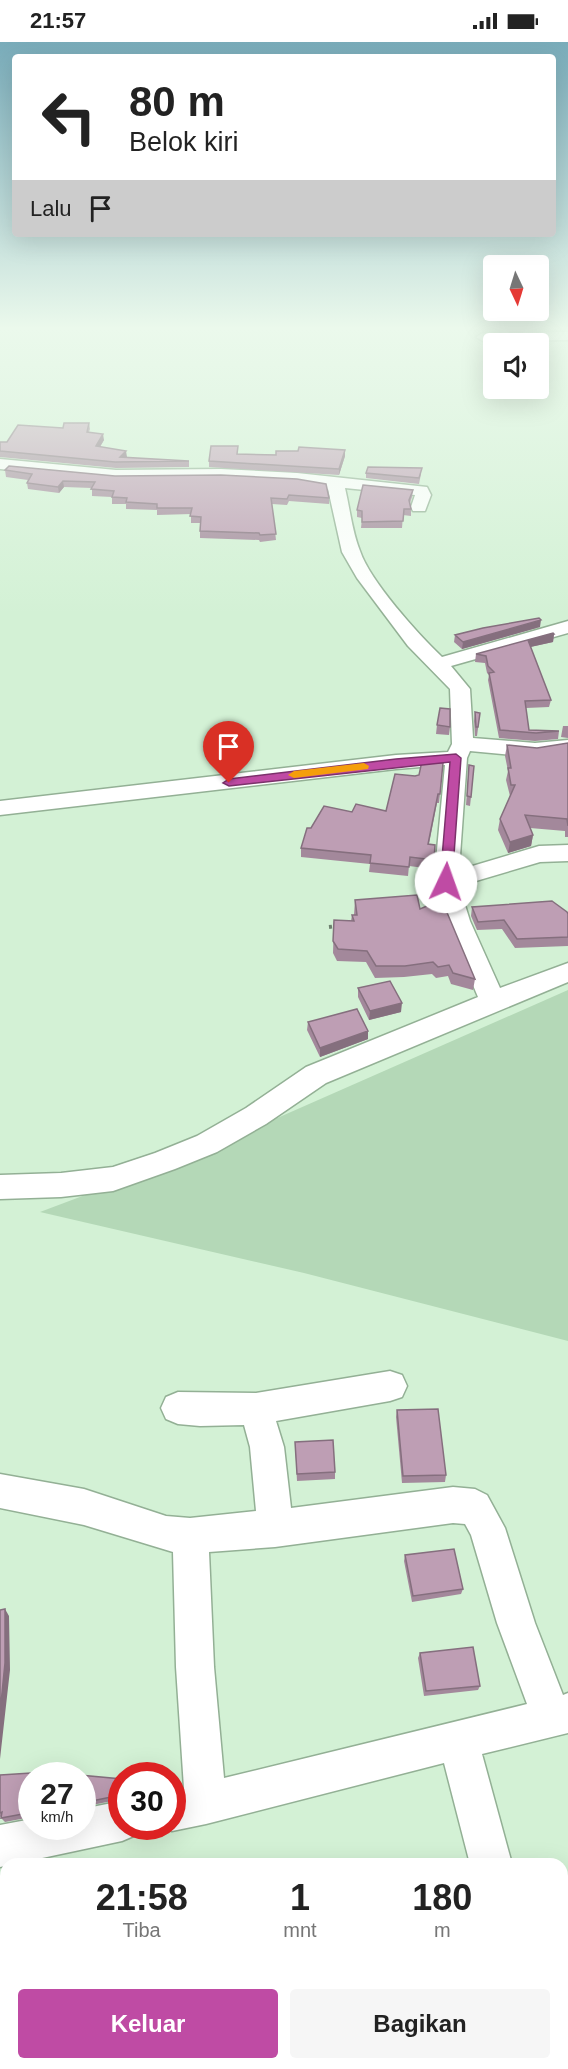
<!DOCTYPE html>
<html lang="id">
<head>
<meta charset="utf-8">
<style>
  :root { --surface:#fff; --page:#f6f6f6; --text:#222; --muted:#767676; --accent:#bf4ba4 }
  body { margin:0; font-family:Helvetica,sans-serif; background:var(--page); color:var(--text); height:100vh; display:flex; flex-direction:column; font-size:22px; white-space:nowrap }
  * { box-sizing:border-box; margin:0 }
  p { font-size:20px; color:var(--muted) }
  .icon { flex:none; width:33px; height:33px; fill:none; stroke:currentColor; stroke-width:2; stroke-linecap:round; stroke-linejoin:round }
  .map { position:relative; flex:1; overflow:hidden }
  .details { position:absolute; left:0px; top:1816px; width:568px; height:212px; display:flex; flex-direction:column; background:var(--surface); border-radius:18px 18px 0 0; box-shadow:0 6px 24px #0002 }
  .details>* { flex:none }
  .top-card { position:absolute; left:12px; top:12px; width:544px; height:183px; border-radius:6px; box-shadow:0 6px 24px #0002; background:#fff; color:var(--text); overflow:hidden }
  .needle { width:39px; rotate:176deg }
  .tools { position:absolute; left:483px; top:213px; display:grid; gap:12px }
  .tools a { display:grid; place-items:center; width:66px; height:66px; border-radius:6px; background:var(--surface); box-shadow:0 6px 24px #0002; font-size:30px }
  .speed { position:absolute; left:18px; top:1720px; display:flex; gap:12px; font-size:30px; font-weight:700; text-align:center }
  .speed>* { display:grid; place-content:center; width:78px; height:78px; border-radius:50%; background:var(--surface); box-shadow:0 6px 24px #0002; line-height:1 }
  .speed small { font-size:15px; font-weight:400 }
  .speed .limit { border:9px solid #d22; background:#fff; color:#111 }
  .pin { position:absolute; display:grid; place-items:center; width:51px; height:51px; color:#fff; margin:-62px -26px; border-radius:50% 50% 50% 0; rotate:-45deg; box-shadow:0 0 6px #0007 }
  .pin .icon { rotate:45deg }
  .me { position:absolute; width:66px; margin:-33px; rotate:3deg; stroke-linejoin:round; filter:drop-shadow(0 0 4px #0008) }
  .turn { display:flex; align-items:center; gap:21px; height:126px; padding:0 18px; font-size:27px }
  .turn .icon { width:78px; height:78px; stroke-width:2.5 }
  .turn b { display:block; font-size:42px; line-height:51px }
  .then { display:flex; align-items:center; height:57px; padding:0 18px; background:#0003; gap:12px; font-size:22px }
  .eta { display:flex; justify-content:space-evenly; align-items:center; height:102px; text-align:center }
  .eta b { font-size:36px; font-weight:600; line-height:42px }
  .action { display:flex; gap:12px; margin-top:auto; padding:12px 18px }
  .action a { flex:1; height:69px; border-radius:6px; background:var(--accent); color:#fff; font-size:24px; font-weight:600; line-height:69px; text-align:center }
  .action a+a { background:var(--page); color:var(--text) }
  .status { display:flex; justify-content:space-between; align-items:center; height:42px; padding:0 30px; background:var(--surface); direction:ltr }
  .status svg { height:16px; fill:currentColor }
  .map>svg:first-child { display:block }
</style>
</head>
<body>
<div class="status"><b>21:57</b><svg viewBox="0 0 49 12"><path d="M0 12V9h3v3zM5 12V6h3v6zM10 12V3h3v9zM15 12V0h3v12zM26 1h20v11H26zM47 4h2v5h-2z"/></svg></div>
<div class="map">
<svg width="568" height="2027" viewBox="0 0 568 2027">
  <rect width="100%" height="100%" fill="#d3f1d5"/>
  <path fill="#b4d8b7" d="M 568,948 L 568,1299 L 304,1231 L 40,1170 L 202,1109 Z"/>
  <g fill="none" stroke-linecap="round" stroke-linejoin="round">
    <defs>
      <path id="minor" d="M 568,290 L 568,298 L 483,299 L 476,295 L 483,291 Z
        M 0,417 L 116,428 L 221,427 L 297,431 L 427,445 L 431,453 L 425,469 L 413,469 L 411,465 L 415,453 L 345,446 C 350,467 352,489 360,509 C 370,539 418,592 442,615 L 568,579 L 568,591 L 451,624 L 470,647 L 473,696 L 535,701 L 568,698 L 568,710 L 535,715 L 470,709 L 467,716 L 459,828 L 539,804 L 568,803 L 568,819 L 540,820 L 459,844 L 470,879 L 500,946 L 568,921 L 568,940 L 326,1041 L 266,1082 L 217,1110 L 175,1127 L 113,1149 L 61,1155 L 0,1157 L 0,1133 L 61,1131 L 113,1125 L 155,1111 L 197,1094 L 246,1066 L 306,1025 L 478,955 L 446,879 L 434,840 L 445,723 L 396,727 L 0,773 L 0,759 L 396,713 L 448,710 L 452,702 L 450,647 L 408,604 L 357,536 L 342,510 L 328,447 L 297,441 L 221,437 L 116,438 L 0,427 Z
        M 390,1329 L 402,1333 L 407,1344 L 402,1355 L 390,1359 L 276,1379 L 284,1405 L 291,1466 L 453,1445 L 475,1447 L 487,1453 L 505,1486 L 535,1581 L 563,1653 L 568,1651 L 568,1691 L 482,1712 L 512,1822 L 470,1822 L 444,1721 L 206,1782 L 172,1789 L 161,1785 L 172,1785 L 172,1748 L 184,1746 L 176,1625 L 173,1510 L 84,1483 L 0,1466 L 0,1432 L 84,1447 L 166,1474 L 190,1476 L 256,1469 L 250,1405 L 244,1383 L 200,1384 L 178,1382 L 166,1377 L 161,1366 L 166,1355 L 178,1350 L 256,1351 ZM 453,1481 L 465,1482 L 471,1493 L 497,1581 L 527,1662 L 224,1736 L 214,1625 L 209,1510 L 275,1505 Z
        M 122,1759 L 122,1785 L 140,1785 L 136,1793 L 122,1799 L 0,1825 L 0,1783 L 32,1777 L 32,1785 L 82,1785 L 82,1767 Z
        M 562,2014 L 567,2027 L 521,2027 L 520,2022 L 562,2022 Z"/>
    </defs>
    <use href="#minor" stroke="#93b095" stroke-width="3"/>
    <path stroke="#6e816f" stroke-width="4" stroke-dasharray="3 3" stroke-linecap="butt" d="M 329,885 L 337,884"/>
    <use href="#minor" fill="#fff" fill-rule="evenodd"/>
  </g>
  <path fill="#a3889b" d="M 89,381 L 90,387 L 89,390 L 104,398 L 100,405 L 127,415 L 126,416 L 189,419 L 189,425 L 116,426 L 0,415 L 0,400 L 7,400 Z
    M 238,412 L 345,414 L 339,433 L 209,425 L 209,419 Z
    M 5,428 L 329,456 L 329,462 L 289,459 L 287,463 L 272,462 L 276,498 L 260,500 L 259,498 L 200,496 L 200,481 L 191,481 L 191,472 L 157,473 L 157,468 L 126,467 L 126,462 L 112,462 L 112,455 L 92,454 L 92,446 L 64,445 L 59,451 L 28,447 L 27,441 L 28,438 L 6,435 Z
    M 366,431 L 421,432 L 419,442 L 366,436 Z
    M 413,448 L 412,455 L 410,461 L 411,467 L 411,474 L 403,473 L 402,486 L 361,486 L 362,476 L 357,475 L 357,468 Z
    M 540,585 L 462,607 L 454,600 L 455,593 Z
    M 554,592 L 553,600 L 530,605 L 551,658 L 549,665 L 526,666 L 529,688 L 559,689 L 558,697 L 535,699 L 499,696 L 488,638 L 489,633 L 487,631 L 485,621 L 475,620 L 476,612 Z
    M 475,670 L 480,671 L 477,694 L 475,694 L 474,679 Z
    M 437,683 L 450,685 L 449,693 L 436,692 Z
    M 563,684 L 568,684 L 568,696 L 561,695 Z
    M 568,701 L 568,795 L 565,795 L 565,789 L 530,786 L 533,793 L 531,804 L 508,811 L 498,788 L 500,777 L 510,754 L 506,738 L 508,729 L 505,714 L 507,703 L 537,706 Z
    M 469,723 L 471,755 L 470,764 L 466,763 Z
    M 395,732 L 440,752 L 439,761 L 437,761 L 429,802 L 435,803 L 433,827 L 409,824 L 408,834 L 369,830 L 370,822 L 301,815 L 301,806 L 311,786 L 352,770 L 386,769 Z
    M 355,858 L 420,867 L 475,937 L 473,948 L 451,942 L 448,934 L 436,936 L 432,932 L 404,935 L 375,936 L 366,920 L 337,919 L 333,911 L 334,878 L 351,879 L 352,873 L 354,873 Z
    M 472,865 L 568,872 L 568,904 L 515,906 L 502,887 L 477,888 L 471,874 Z
    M 358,946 L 401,970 L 369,978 L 358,955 Z
    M 308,980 L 368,997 L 320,1015 L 307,988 Z
    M 397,1368 L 446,1433 L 445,1440 L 402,1441 L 396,1375 Z
    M 295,1400 L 335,1430 L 335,1437 L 297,1439 Z
    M 405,1513 L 463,1547 L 461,1552 L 412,1560 L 404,1519 Z
    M 420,1611 L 480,1644 L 478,1648 L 424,1654 L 418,1616 Z
    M 47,1730 L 122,1737 L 122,1757 L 82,1765 L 82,1734 L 32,1734 L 32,1780 L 31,1775 L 5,1780 L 1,1776 L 2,1774 L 0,1775 L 0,1733 Z"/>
  <path fill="#856f7e" d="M 103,392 L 104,398 L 96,411 L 96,404 Z
    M 345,408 L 345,414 L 339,433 L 339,427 Z
    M 126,409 L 127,415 L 123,420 L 120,415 Z
    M 63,439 L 64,445 L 59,451 L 58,445 Z
    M 541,578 L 540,585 L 462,607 L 463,600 Z
    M 554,592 L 553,600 L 526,606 L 528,598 Z
    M 533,793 L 531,804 L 508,811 L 510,800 Z
    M 402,961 L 401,970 L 369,978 L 370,969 Z
    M 368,989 L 368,997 L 320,1015 L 320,1006 Z
    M 5,1567 L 9,1574 L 10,1628 L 0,1717 L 0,1671 Z"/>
  <path fill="#be9eb4" stroke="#856f7e" stroke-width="1.5" d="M 64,381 L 89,381 L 87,390 L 103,392 L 96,404 L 126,409 L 120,415 L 189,419 L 115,420 L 0,409 L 0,400 L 7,400 L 18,383 L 63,386 Z
    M 211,404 L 238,404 L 237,412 L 276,413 L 276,409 L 298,409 L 299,405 L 345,408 L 339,427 L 209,419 Z
    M 9,424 L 115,434 L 221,433 L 297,437 L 326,442 L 329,456 L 289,453 L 287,457 L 271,456 L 276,492 L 260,493 L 259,491 L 200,489 L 201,475 L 190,474 L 192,466 L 157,466 L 157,462 L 126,460 L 127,456 L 112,455 L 114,449 L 91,447 L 95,440 L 63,439 L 58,445 L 27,441 L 32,432 L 5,428 Z
    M 368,425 L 422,426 L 419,436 L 366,431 Z
    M 363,443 L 413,448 L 409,458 L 411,467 L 404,467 L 403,479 L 362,480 L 362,469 L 357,468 Z
    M 539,576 L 541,578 L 463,600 L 455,593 L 483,586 Z
    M 553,591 L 554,592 L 528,598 L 551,658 L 525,659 L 529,688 L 559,689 L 536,691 L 500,688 L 489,631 L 494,630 L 488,624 L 486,614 L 476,612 Z
    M 440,666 L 450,667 L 450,685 L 437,683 Z
    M 475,670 L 480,671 L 478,685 L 476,685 Z
    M 568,701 L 568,784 L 567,777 L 525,773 L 533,793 L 510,800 L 500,777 L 515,743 L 511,743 L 508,726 L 511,726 L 507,703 L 537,706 Z
    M 422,719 L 443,721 L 440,752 L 438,752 L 428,802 L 435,803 L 434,818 L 410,815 L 409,825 L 370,821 L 371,813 L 301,806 L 307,786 L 311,786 L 324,764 L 352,770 L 356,762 L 386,769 L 395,732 L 415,734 L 419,733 Z
    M 469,723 L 474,724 L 471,755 L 467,754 Z
    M 417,853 L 420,867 L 434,861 L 443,861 L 475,937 L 453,931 L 449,923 L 438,925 L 433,920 L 405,924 L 376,924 L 367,909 L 338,907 L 333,899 L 334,878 L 354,879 L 352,873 L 357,873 L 355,858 Z
    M 552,859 L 567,870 L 568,872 L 568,895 L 517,897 L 504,878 L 478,880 L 472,865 Z
    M 390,939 L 402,961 L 370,969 L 358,946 Z
    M 357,967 L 368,989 L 320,1006 L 308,980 Z
    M 438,1367 L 446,1433 L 403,1434 L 397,1368 Z
    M 333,1398 L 335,1430 L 297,1432 L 295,1400 Z
    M 454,1507 L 463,1547 L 413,1554 L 405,1513 Z
    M 5,1567 L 5,1621 L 0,1671 L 0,1568 Z
    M 473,1605 L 480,1644 L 426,1649 L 420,1611 Z
    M 47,1730 L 122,1737 L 121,1753 L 82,1761 L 82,1734 L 32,1734 L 32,1779 L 31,1774 L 28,1771 L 1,1776 L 2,1770 L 0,1771 L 0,1733 Z
    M 6,1919 L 6,1997 L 0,1998 L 0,1920 Z"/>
  <linearGradient id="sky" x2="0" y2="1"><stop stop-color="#79acba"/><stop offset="0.5" stop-color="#ebf9ec"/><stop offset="1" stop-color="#ebf9ec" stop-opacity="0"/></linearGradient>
  <rect width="568" height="572" fill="url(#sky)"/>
  <path fill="#bf4ba4" stroke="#7c316b" stroke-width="1.5" d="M 456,712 L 461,716 L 452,840 L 446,844 L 440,840 L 450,720 L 229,744 L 223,741 L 229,737 L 396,717 Z"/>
  <path fill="#f59e0b" d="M 364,721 L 369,724 L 368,727 L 294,736 L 288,733 L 294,729 Z"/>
</svg>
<div class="tools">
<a><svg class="needle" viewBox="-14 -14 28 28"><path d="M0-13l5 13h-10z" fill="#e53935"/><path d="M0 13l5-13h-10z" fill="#767676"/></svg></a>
<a><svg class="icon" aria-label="sound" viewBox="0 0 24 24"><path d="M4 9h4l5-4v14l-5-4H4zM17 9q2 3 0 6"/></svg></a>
</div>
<div class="speed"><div>27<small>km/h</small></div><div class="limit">30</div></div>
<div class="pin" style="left:229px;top:741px;background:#d93025"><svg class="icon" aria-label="arrive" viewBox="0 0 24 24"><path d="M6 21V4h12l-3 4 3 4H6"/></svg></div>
<svg class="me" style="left:446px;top:840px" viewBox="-20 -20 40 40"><circle r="19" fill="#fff"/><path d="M0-13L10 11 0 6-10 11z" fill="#bf4ba4"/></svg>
<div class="top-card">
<div class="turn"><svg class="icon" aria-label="left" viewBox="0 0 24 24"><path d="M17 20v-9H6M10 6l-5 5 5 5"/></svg><div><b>80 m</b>Belok kiri</div></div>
<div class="then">Lalu<svg class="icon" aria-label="arrive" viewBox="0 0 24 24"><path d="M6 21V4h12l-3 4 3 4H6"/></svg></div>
</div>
<section class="details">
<div class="eta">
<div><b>21:58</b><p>Tiba</p></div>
<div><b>1</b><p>mnt</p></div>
<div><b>180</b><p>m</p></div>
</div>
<div class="action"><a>Keluar</a><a>Bagikan</a></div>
</section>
</div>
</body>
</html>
